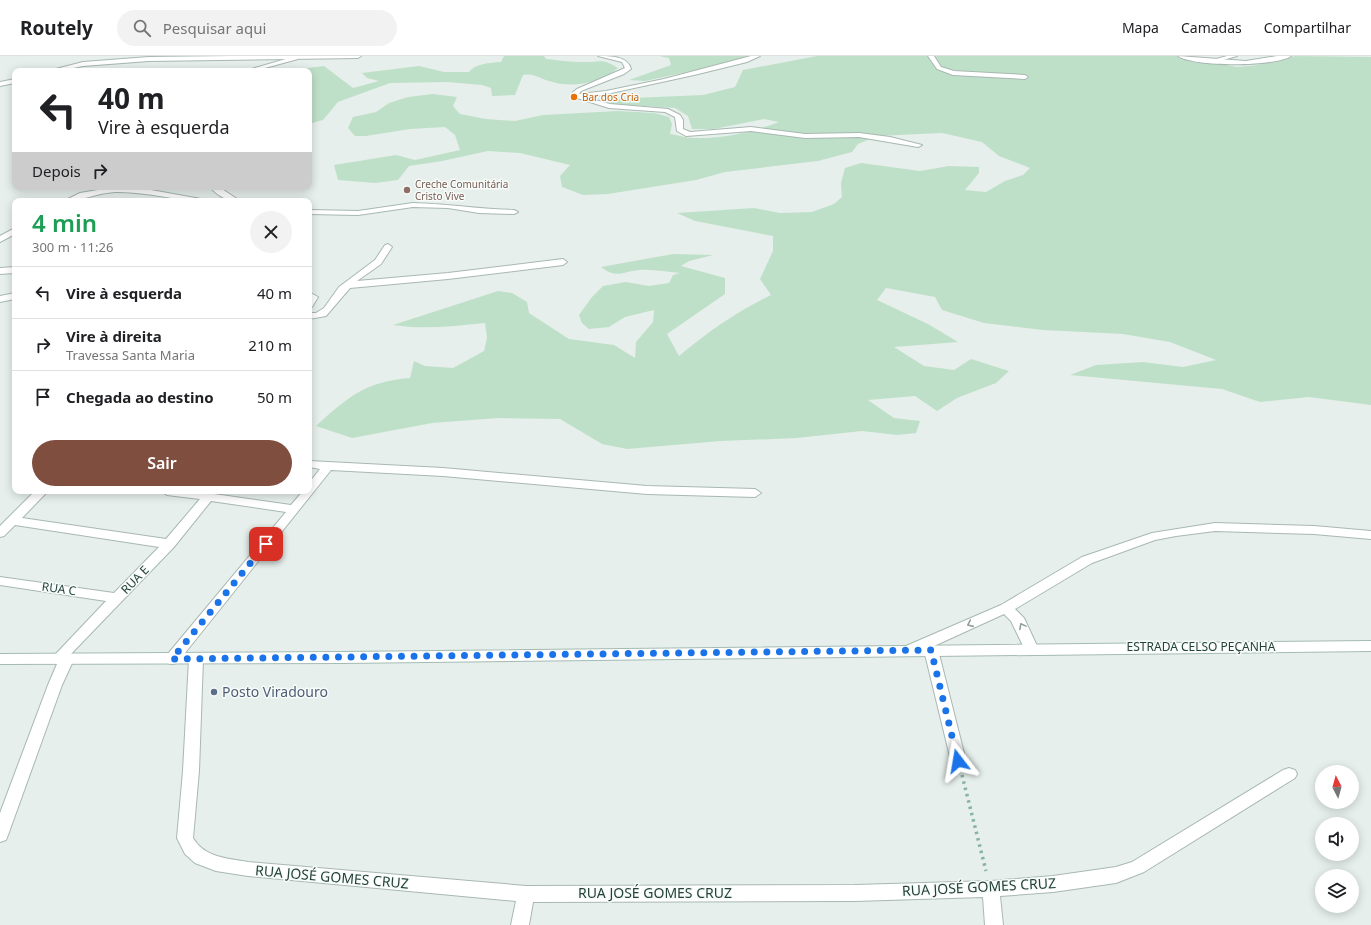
<!DOCTYPE html>
<html lang="pt">
<head>
<meta charset="utf-8">
<style>
  :root { --surface:#fff; --page:#f2f2f2; --text:#202124; --muted:#757577; --line:#e0e0e0; --accent:#7f4e3f }
  body { margin:0; font-family:"Noto Sans",sans-serif; background:var(--page); color:var(--text); height:100vh; display:flex; flex-direction:column; font-size:15px; white-space:nowrap }
  * { box-sizing:border-box; margin:0 }
  p { font-size:13px; color:var(--muted) }
  .icon { flex:none; width:22px; height:22px; fill:none; stroke:currentColor; stroke-width:2; stroke-linecap:round; stroke-linejoin:round }
  .map { position:relative; flex:1; overflow:hidden }
  .side { position:absolute; left:12px; top:142px; width:300px; height:296px; display:flex; flex-direction:column; background:var(--surface); border-radius:8px; box-shadow:0 2px 10px #0003 }
  .side>* { flex:none }
  .guide { position:absolute; left:12px; top:12px; width:300px; height:122px; border-radius:8px; box-shadow:0 2px 10px #0003; background:#fff; color:var(--text); overflow:hidden }
  .needle { width:26px; rotate:354deg }
  .buttons { position:absolute; left:1315px; top:709px; display:grid; gap:8px }
  .buttons a { display:grid; place-items:center; width:44px; height:44px; border-radius:50%; background:var(--surface); box-shadow:0 2px 10px #0003; font-size:20px }
  .pin { position:absolute; display:grid; place-items:center; width:34px; height:34px; color:#fff; margin:-17px; border-radius:8px; box-shadow:0 2px 6px #0006 }
  .me { position:absolute; width:44px; margin:-22px; rotate:346deg; stroke-linejoin:round; filter:drop-shadow(0 0 3px #0008) }
  .turn { display:flex; align-items:center; gap:14px; height:84px; padding:0 20px; font-size:18px }
  .turn .icon { width:52px; height:52px; stroke-width:2.5 }
  .turn b { display:block; font-size:28px; line-height:34px }
  .then { display:flex; align-items:center; height:38px; padding:0 20px; background:#0003; gap:8px; font-size:15px }
  .round { display:grid; place-items:center; flex:none; width:42px; height:42px; border-radius:21px; background:var(--page) }
  .summary { display:flex; align-items:center; justify-content:space-between; height:68px; padding:0 20px }
  h1 { font-size:24px; font-weight:600; line-height:30px; color:#1e9e55 }
  .primary-button { display:flex; gap:8px; margin-top:auto; padding:8px 20px }
  .primary-button a { flex:1; height:46px; border-radius:24px; background:var(--accent); color:#fff; font-size:16px; font-weight:600; line-height:46px; text-align:center }
  ul { padding:0; list-style:none }
  li { display:flex; align-items:center; gap:12px; height:52px; padding:0 20px; border-top:1px solid var(--line) }
  li div { flex:1 }
  li b { display:block; font-size:15px }
  li em { font-style:normal }
  header { display:flex; align-items:center; gap:24px; box-sizing:border-box; height:56px; padding:0 20px; background:var(--surface); border-bottom:1px solid var(--line) }
  header strong { font-size:19px }
  nav { display:flex; gap:22px; margin-inline-start:auto; font-size:14px }
  .search { width:280px; height:36px; background:var(--page); display:flex; align-items:center; gap:10px; box-sizing:border-box; padding:0 14px; border-radius:22px; color:var(--muted); font-size:15px }
  .map>svg:first-child { display:block }
</style>
</head>
<body>
<header>
<strong>Routely</strong>
<div class="search"><svg class="icon" aria-label="search" viewBox="0 0 24 24"><circle cx="10" cy="10" r="6"/><path d="M15 15l6 6"/></svg>Pesquisar aqui</div>
<nav><a>Mapa</a><a>Camadas</a><a>Compartilhar</a></nav>
</header>
<div class="map">
<svg width="1371" height="869" viewBox="0 0 1371 869">
  <rect width="100%" height="100%" fill="#e6efeb"/>
  <path fill="#bfe0c8" d="M 504,0 L 544,0 L 546,3 C 558,4 570,6 581,6 C 599,7 601,1 618,12 C 601,27 572,33 549,25 C 538,22 535,17 523,19 L 515,39 L 492,40 L 491,32 L 482,29 L 447,26 L 390,27 L 338,46 L 323,64 L 309,68 L 309,42 L 311,39 L 309,39 L 309,15 L 283,15 L 324,10 L 353,32 L 379,25 L 367,22 L 362,17 L 419,10 L 444,16 L 469,16 C 476,7 490,7 501,6 Z
    M 659,0 L 751,0 L 743,4 L 645,25 L 629,24 L 671,9 L 669,2 Z
    M 817,0 L 1178,0 L 1237,11 L 1259,9 L 1295,0 L 1371,1 L 1371,349 L 1309,341 L 1260,346 L 1222,333 L 1070,319 L 1096,309 L 1143,306 L 1183,311 L 1216,304 L 1170,286 L 1123,278 L 1043,274 L 984,267 L 942,254 L 935,241 L 886,232 L 877,244 L 928,268 L 958,286 L 894,291 L 924,310 L 954,314 L 971,303 L 1009,315 L 996,327 L 957,342 L 937,355 L 915,340 L 868,344 L 894,362 L 920,365 L 916,377 L 897,379 L 862,375 L 797,382 L 721,385 L 627,393 L 602,388 L 560,363 L 498,362 L 432,367 L 352,382 L 316,370 C 349,340 365,326 410,322 L 414,305 L 425,310 L 453,312 L 484,295 L 487,282 L 485,267 C 454,270 423,274 393,269 L 498,235 L 512,237 L 527,246 L 529,257 L 569,283 L 614,289 L 635,302 L 636,286 L 653,266 L 654,254 L 625,261 L 609,271 L 589,273 L 582,267 L 579,259 L 592,241 L 603,230 L 626,226 L 649,230 L 669,227 L 673,219 L 680,217 C 667,216 652,213 639,214 C 621,216 617,223 601,211 L 673,198 L 713,199 L 689,205 L 681,210 L 725,222 L 725,238 L 667,278 L 679,300 C 709,275 736,256 771,239 L 760,223 L 773,195 L 773,180 L 695,165 L 677,157 L 754,152 L 780,157 L 812,156 L 834,148 L 842,141 L 841,127 L 845,112 L 861,107 L 920,115 L 949,110 L 979,111 L 979,117 L 965,134 L 986,136 L 1005,125 L 1023,119 L 1030,112 L 999,100 L 982,86 L 942,77 L 877,80 L 858,88 L 852,96 L 818,105 L 725,116 L 696,124 L 608,138 L 583,139 L 562,131 L 560,120 L 570,109 L 520,97 L 488,95 L 442,105 L 409,110 L 398,124 L 375,127 L 338,124 L 334,109 L 396,99 L 415,104 L 460,94 L 455,79 L 445,71 L 410,73 L 366,80 L 355,80 L 348,72 L 353,61 L 376,56 L 389,47 L 408,41 L 433,38 L 457,41 L 453,50 L 460,58 L 486,63 L 515,65 L 543,59 L 618,55 L 654,57 L 669,61 L 672,68 L 670,78 C 678,79 686,82 694,82 C 722,83 753,76 779,66 L 764,63 L 714,73 L 692,73 L 688,60 L 675,52 L 612,48 L 602,46 L 608,43 L 703,39 L 735,31 L 743,14 Z"/>
  <g fill="none" stroke-linecap="round" stroke-linejoin="round">
    <defs>
      <path id="service" d="M 296,0 L 298,3 L 254,15 L 245,15 Z
        M 1227,0 L 1237,0 L 1212,7 L 1209,5 Z
        M 15,237 L 15,243 L 0,246 L 0,240 Z"/>
      <path id="minor" d="M 232,0 L 361,0 L 358,2 L 149,5 L 83,10 L 59,15 L 48,15 L 83,6 L 149,1 Z
        M 598,0 C 610,0 628,0 631,13 L 624,18 L 581,35 L 579,38 L 606,35 L 664,23 L 751,0 L 760,0 L 747,6 L 694,19 L 588,42 L 610,48 L 668,53 L 680,59 L 683,64 L 683,73 L 690,76 L 751,71 L 805,78 L 859,77 L 890,81 L 922,89 L 918,91 L 859,81 L 805,82 L 751,75 L 686,80 L 677,75 L 675,61 L 665,56 L 609,52 L 574,41 L 573,36 L 577,33 L 625,12 L 622,6 Z
        M 928,0 L 934,0 L 941,11 L 954,15 L 1025,19 L 1028,21 L 1025,23 L 953,19 L 937,13 Z
        M 1178,0 L 1246,5 L 1277,0 L 1291,0 C 1276,11 1193,11 1178,0 Z
        M 15,23 L 15,27 L 0,30 L 0,26 Z
        M 116,131 L 151,134 L 201,143 L 205,145 C 175,145 146,135 115,136 C 97,137 81,145 64,145 L 80,137 Z
        M 210,131 L 219,131 L 240,145 C 227,145 219,141 210,131 Z
        M 413,147 C 447,148 480,153 514,154 L 518,156 L 514,158 L 479,157 L 448,152 L 413,151 L 358,159 L 309,158 L 309,154 L 358,155 Z
        M 15,172 L 15,178 L 0,186 L 0,180 Z
        M 388,188 L 392,191 L 381,208 L 357,225 L 448,217 L 563,203 L 567,206 L 563,209 L 448,223 L 350,232 L 326,260 L 309,263 L 309,257 L 316,257 L 324,252 L 339,231 L 375,204 L 385,189 Z
        M 15,211 L 15,217 L 0,218 L 0,212 Z
        M 309,236 L 318,241 L 312,251 L 309,252 Z
        M 309,405 L 443,412 L 647,430 L 755,433 L 761,437 L 755,441 L 647,438 L 443,420 L 331,414 L 177,607 L 172,608 L 167,607 L 165,603 L 167,599 L 286,456 L 211,445 L 174,491 L 70,599 L 74,603 L 62,629 L 8,779 L 6,784 L 0,786 L 0,757 L 48,629 L 57,608 L 53,607 L 51,603 L 106,545 L 0,529 L 0,521 L 114,537 L 159,491 L 15,469 L 4,480 L 0,481 L 0,470 L 35,435 L 48,435 L 22,462 L 166,483 L 200,443 L 167,439 L 161,435 L 193,435 L 291,449 L 303,435 L 309,435 L 309,427 L 320,413 L 309,411 Z
        M 1215,467 L 1314,470 L 1371,475 L 1371,483 L 1314,478 L 1215,475 L 1176,480 L 1155,484 L 1092,507 L 1015,553 L 1024,562 L 1038,592 L 1036,596 L 1031,597 L 1026,596 L 1011,565 L 1004,558 L 934,590 L 938,594 L 966,705 L 964,709 L 958,711 L 952,709 L 924,594 L 911,599 L 906,598 L 904,594 L 906,590 L 1001,549 L 1082,501 L 1152,477 Z
        M 196,598 L 201,599 L 203,603 L 199,715 L 193,782 C 205,802 227,802 248,806 L 526,830 L 855,829 L 991,825 L 1053,820 L 1116,811 L 1132,806 L 1283,714 L 1289,712 L 1295,714 L 1297,718 L 1295,722 L 1144,816 L 1116,827 L 1053,836 L 1000,840 L 1003,869 L 985,869 L 983,841 L 855,845 L 533,846 L 529,869 L 511,869 L 516,845 L 248,820 L 216,815 L 195,807 L 185,798 L 177,782 L 183,715 L 189,603 L 191,599 Z"/>
      <path id="secondary" d="M 1371,585 L 1371,595 L 343,607 L 0,608 L 0,598 L 343,596 Z"/>
    </defs>
    <use href="#service" stroke="#a8b8b2" stroke-width="2"/>
    <use href="#minor" stroke="#a8b8b2" stroke-width="2"/>
    <use href="#secondary" stroke="#a4bbb3" stroke-width="2"/>
    <path stroke="#86b3a5" stroke-width="3.5" stroke-dasharray="2.5 4" stroke-linecap="butt" d="M 962,719 L 986,815"/>
    <use href="#service" fill="#fff" fill-rule="evenodd"/>
    <use href="#minor" fill="#fff" fill-rule="evenodd"/>
    <use href="#secondary" fill="#fff" fill-rule="evenodd"/>
  </g>
  <defs><path id="oneway-chevron" d="M-2-3.5L2.5 0L-2 3.5" fill="none" stroke-width="1.6" stroke-linecap="round" stroke-linejoin="round"/></defs>
  <g stroke="#92a09c">
    <use href="#oneway-chevron" transform="translate(970 568) rotate(156)"/>
    <use href="#oneway-chevron" transform="translate(1022 570) rotate(-118)"/>
  </g>
  <g fill="none" stroke-linecap="round" stroke-linejoin="round">
    <path stroke="#1a73e8" stroke-width="7" stroke-dasharray="0 12.6" d="M 266,488 L 172,603 L 931,594 L 958,705"/>
  </g>
  <circle fill="#e8710a" stroke="#f7fbf9" stroke-width="1.5" cx="574" cy="41" r="4"/>
  <circle fill="#8d6e63" stroke="#f7fbf9" stroke-width="1.5" cx="407" cy="134" r="4"/>
  <circle fill="#5c6f8a" stroke="#f7fbf9" stroke-width="1.5" cx="214" cy="636" r="4"/>
  <g text-anchor="middle" stroke-width="3" stroke-linejoin="round" paint-order="stroke">
    <g font-size="10" fill="#c56008" stroke="#f7fbf9" text-anchor="start">
      <text x="582" y="45">Bar dos Cria</text>
    </g>
    <g font-size="10" fill="#785e54" stroke="#f7fbf9" text-anchor="start">
      <text x="415" y="132">Creche Comunitária<tspan x="415" dy="12">Cristo Vive</tspan></text>
    </g>
    <g font-size="12" fill="#24423a" stroke="#f7fbf9">
      <text transform="translate(135 524) rotate(-46)" y="4">RUA E</text>
      <text transform="translate(59 533) rotate(8)" y="4">RUA C</text>
      <text x="1201" y="595">ESTRADA CELSO PEÇANHA</text>
    </g>
    <g font-size="14" fill="#4e5e75" stroke="#f7fbf9" text-anchor="start">
      <text x="222" y="641">Posto Viradouro</text>
    </g>
    <g font-size="14" fill="#24423a" stroke="#f7fbf9">
      <text transform="translate(332 821) rotate(5)" y="5">RUA JOSÉ GOMES CRUZ</text>
      <text transform="translate(979 831) rotate(-3)" y="5">RUA JOSÉ GOMES CRUZ</text>
      <text x="655" y="842">RUA JOSÉ GOMES CRUZ</text>
    </g>
  </g>
</svg>
<div class="buttons">
<a><svg class="needle" viewBox="-14 -14 28 28"><path d="M0-13l5 13h-10z" fill="#e53935"/><path d="M0 13l5-13h-10z" fill="#757577"/></svg></a>
<a><svg class="icon" aria-label="sound" viewBox="0 0 24 24"><path d="M4 9h4l5-4v14l-5-4H4zM17 9q2 3 0 6"/></svg></a>
<a><svg class="icon" aria-label="layers" viewBox="0 0 24 24"><path d="M12 4l9 5-9 5-9-5zM3 14l9 5 9-5"/></svg></a>
</div>
<div class="pin" style="left:266px;top:488px;background:#d93025"><svg class="icon" aria-label="arrive" viewBox="0 0 24 24"><path d="M6 21V4h12l-3 4 3 4H6"/></svg></div>
<svg class="me" style="left:958px;top:705px" viewBox="-20 -20 40 40"><path d="M0-17L14 15 0 8-14 15z" fill="#1a73e8" stroke="#fff" stroke-width="4"/></svg>
<div class="guide">
<div class="turn"><svg class="icon" aria-label="left" viewBox="0 0 24 24"><path d="M17 20v-9H6M10 6l-5 5 5 5"/></svg><div><b>40 m</b>Vire à esquerda</div></div>
<div class="then">Depois<svg class="icon" aria-label="right" viewBox="0 0 24 24"><path d="M7 20v-9h11M14 6l5 5-5 5"/></svg></div>
</div>
<section class="side">
<div class="summary"><div><h1>4 min</h1><p>300 m · 11:26</p></div><a class="round"><svg class="icon" aria-label="close" viewBox="0 0 24 24"><path d="M6 6l12 12M18 6L6 18"/></svg></a></div>
<ul>
<li><svg class="icon" aria-label="left" viewBox="0 0 24 24"><path d="M17 20v-9H6M10 6l-5 5 5 5"/></svg><div><b>Vire à esquerda</b></div><em>40 m</em></li>
<li><svg class="icon" aria-label="right" viewBox="0 0 24 24"><path d="M7 20v-9h11M14 6l5 5-5 5"/></svg><div><b>Vire à direita</b><p>Travessa Santa Maria</p></div><em>210 m</em></li>
<li><svg class="icon" aria-label="arrive" viewBox="0 0 24 24"><path d="M6 21V4h12l-3 4 3 4H6"/></svg><div><b>Chegada ao destino</b></div><em>50 m</em></li>
</ul>
<div class="primary-button"><a>Sair</a></div>
</section>
</div>
</body>
</html>
